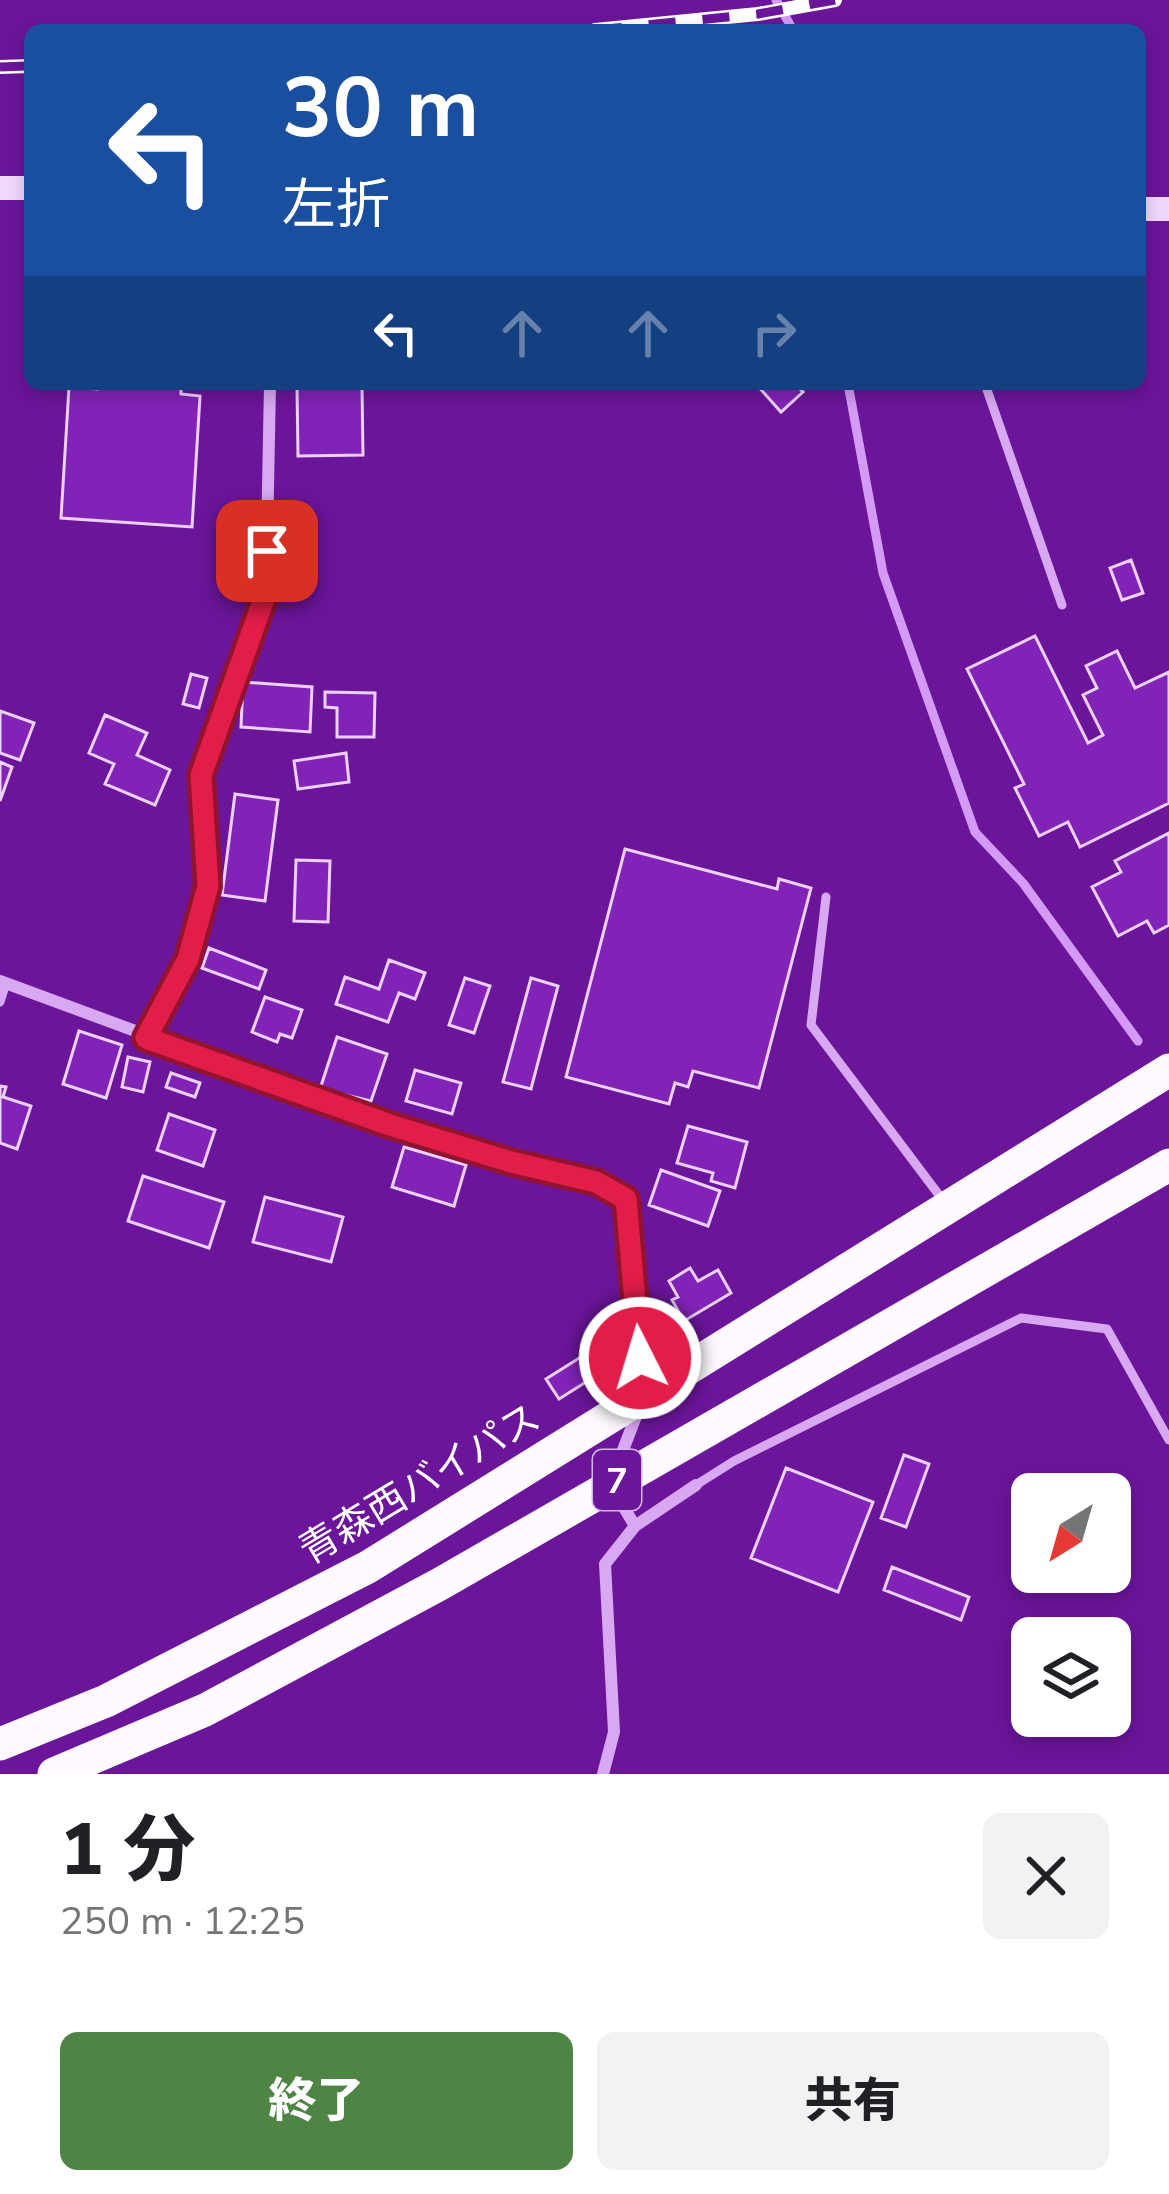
<!DOCTYPE html>
<html lang="ja">
<head>
<meta charset="utf-8">
<style>
  :root { --surface:#fff; --page:#f2f2f2; --text:#202124; --muted:#757577; --accent:#4f8544 }
  body { margin:0; font-family:"Nunito Sans","Noto Sans JP",sans-serif; background:var(--page); color:var(--text); height:100vh; display:flex; flex-direction:column; font-size:45px; white-space:nowrap }
  * { box-sizing:border-box; margin:0 }
  p { font-size:39px; color:var(--muted) }
  .icon { flex:none; width:66px; height:66px; fill:none; stroke:currentColor; stroke-width:2; stroke-linecap:round; stroke-linejoin:round }
  .map { position:relative; height:1774px; overflow:hidden }
  .panel { display:flex; flex-direction:column; background:var(--surface); flex:1 }
  .panel>* { flex:none }
  .hud { position:absolute; left:24px; top:24px; width:1122px; height:366px; border-radius:18px; box-shadow:0 6px 18px #0003; background:#1a4fa0; color:#fff; overflow:hidden }
  .needle { width:78px; rotate:217deg }
  .controls { position:absolute; left:1011px; top:1473px; display:grid; gap:24px }
  .controls a { display:grid; place-items:center; width:120px; height:120px; border-radius:18px; background:var(--surface); box-shadow:0 6px 18px #0003; font-size:60px }
  .pin { position:absolute; display:grid; place-items:center; width:102px; height:102px; color:#fff; margin:-51px; border-radius:24px; box-shadow:0 6px 18px #0006 }
  .me { position:absolute; width:132px; margin:-66px; rotate:355deg; stroke-linejoin:round; filter:drop-shadow(0 0 9px #0008) }
  .turn { display:flex; align-items:center; gap:42px; height:252px; padding:0 60px; font-size:54px }
  .turn .icon { width:156px; height:156px; stroke-width:2.5 }
  .turn b { display:block; font-size:84px; line-height:102px }
  .lanes { display:flex; align-items:center; height:114px; padding:0 60px; background:#0003; justify-content:center; gap:60px; direction:ltr }
  .lanes .off { opacity:.35 }
  .round { display:grid; place-items:center; flex:none; width:126px; height:126px; border-radius:18px; background:var(--page) }
  .head { display:flex; align-items:center; justify-content:space-between; height:204px; padding:0 60px }
  h1 { font-size:72px; font-weight:800; line-height:90px }
  .button { display:flex; gap:24px; margin-top:auto; padding:24px 60px }
  .button a { flex:1; height:138px; border-radius:18px; background:var(--accent); color:#fff; font-size:48px; font-weight:800; line-height:138px; text-align:center }
  .button a+a { background:var(--page); color:var(--text) }
  .map>svg:first-child { display:block }
</style>
</head>
<body>
<div class="map">
<svg width="1169" height="1774" viewBox="0 0 1169 1774">
  <rect width="100%" height="100%" fill="#6b159a"/>
  <g fill="none" stroke-linecap="round" stroke-linejoin="round">
    <path stroke="#d39bf5" stroke-width="9" d="M 776,0 L 793,30
      M 848,384 L 883,573 L 975,832 L 1023,883 L 1138,1041"/>
  </g>
  <path fill="#8223b8" stroke="#edd1fd" stroke-width="3" d="M 97,384 L 181,384 L 181,394 L 200,396 L 192,527 L 61,518 L 69,387 L 97,389 Z
    M 756,384 L 795,384 L 803,392 L 781,412 Z
    M 362,386 L 363,455 L 298,456 L 297,387 Z
    M 1131,560 L 1143,593 L 1122,600 L 1110,568 Z
    M 1035,636 L 1088,743 L 1103,735 L 1083,695 L 1097,688 L 1086,666 L 1117,651 L 1135,688 L 1169,672 L 1169,803 L 1080,847 L 1068,822 L 1039,836 L 1015,788 L 1024,784 L 967,669 Z
    M 191,674 L 207,678 L 199,708 L 183,704 Z
    M 243,682 L 312,687 L 310,732 L 241,727 Z
    M 325,692 L 375,693 L 374,737 L 337,737 L 337,708 L 325,707 Z
    M 0,711 L 34,723 L 20,760 L 0,753 Z
    M 105,715 L 147,733 L 137,755 L 170,770 L 155,805 L 105,784 L 114,764 L 89,753 Z
    M 346,753 L 349,782 L 298,789 L 294,761 Z
    M 0,762 L 12,767 L 0,801 Z
    M 235,794 L 278,800 L 265,901 L 222,895 Z
    M 1169,833 L 1169,925 L 1154,933 L 1147,921 L 1118,936 L 1092,887 L 1121,872 L 1115,861 Z
    M 625,849 L 777,889 L 779,879 L 811,888 L 759,1088 L 693,1071 L 688,1087 L 675,1083 L 669,1104 L 566,1077 Z
    M 296,860 L 330,861 L 328,922 L 294,921 Z
    M 209,948 L 266,970 L 259,989 L 202,968 Z
    M 389,960 L 425,973 L 415,999 L 399,993 L 388,1022 L 336,1004 L 345,977 L 379,989 Z
    M 465,978 L 490,986 L 474,1033 L 449,1025 Z
    M 531,978 L 558,986 L 531,1089 L 503,1082 Z
    M 265,997 L 302,1010 L 292,1038 L 280,1034 L 277,1042 L 252,1032 Z
    M 79,1031 L 122,1045 L 106,1098 L 63,1084 Z
    M 337,1037 L 387,1054 L 371,1101 L 320,1089 Z
    M 128,1057 L 150,1062 L 143,1092 L 122,1087 Z
    M 415,1070 L 461,1083 L 452,1114 L 406,1101 Z
    M 171,1073 L 200,1083 L 195,1097 L 166,1087 Z
    M 0,1086 L 6,1087 L 3,1097 L 31,1106 L 17,1149 L 0,1143 Z
    M 169,1114 L 215,1130 L 203,1166 L 157,1150 Z
    M 688,1126 L 747,1142 L 735,1188 L 711,1181 L 713,1173 L 677,1163 Z
    M 404,1147 L 466,1165 L 454,1206 L 392,1187 Z
    M 661,1170 L 720,1191 L 708,1226 L 649,1205 Z
    M 143,1176 L 224,1202 L 209,1248 L 128,1221 Z
    M 265,1197 L 343,1217 L 331,1262 L 253,1242 Z
    M 690,1268 L 698,1281 L 718,1270 L 731,1293 L 684,1321 L 672,1300 L 678,1297 L 669,1281 Z
    M 592,1350 L 605,1370 L 559,1399 L 546,1379 Z
    M 904,1455 L 929,1464 L 906,1527 L 881,1518 Z
    M 786,1468 L 873,1502 L 838,1592 L 751,1558 Z
    M 892,1567 L 969,1597 L 961,1620 L 884,1590 Z"/>
  <g fill="none" stroke-linecap="round" stroke-linejoin="round">
    <path stroke="#d8a9f2" stroke-width="9" d="M 985,384 L 1062,605
      M 826,897 L 811,1025 L 945,1203
      M 0,1002 L 6,983
      M 696,1485 L 734,1461 L 1021,1318 L 1107,1329 L 1169,1440"/>
    <path stroke="#d8a9f2" stroke-width="12" d="M 0,981 L 390,1125 L 511,1162 L 596,1182 L 625,1199 L 643,1391
      M 146,1038 L 188,959 L 208,886 L 201,775 L 266,593 L 270,384
      M 635,1526 L 610,1484 L 638,1411
      M 603,1774 L 614,1732 L 605,1564 L 635,1526 L 696,1485"/>
    <path stroke="#f0d8fc" stroke-width="24" d="M 0,188 L 30,188
      M 1140,209 L 1169,209"/>
    <path stroke="#fefaff" stroke-width="33" d="M 0,1744 L 106,1701 L 368,1567 L 1169,1070
      M 54,1774 L 205,1710 L 440,1584 L 1169,1165"/>
    <defs>
      <path id="rail" d="M 595,30 L 758,14 L 835,0
        M 0,67 L 30,66"/>
    </defs>
    <use href="#rail" stroke="#fff" stroke-width="14"/>
    <use href="#rail" stroke="#6b159a" stroke-width="9" stroke-dasharray="27" stroke-linecap="butt"/>
  </g>
  <g fill="none" stroke-linecap="round" stroke-linejoin="round">
    <defs>
      <path id="route" d="M 267,551 L 266,593 L 201,775 L 208,886 L 188,959 L 146,1038 L 390,1125 L 511,1162 L 596,1182 L 626,1199 L 640,1358"/>
    </defs>
    <use href="#route" stroke="#92132f" stroke-width="30"/>
    <use href="#route" stroke="#e11d48" stroke-width="21"/>
  </g>
  <g text-anchor="middle" stroke-width="12" stroke-linejoin="round" paint-order="stroke">
    <rect fill="#6b159a" stroke="#d3b9e1" stroke-width="3" x="593" y="1450" width="48" height="60" rx="9"/>
    <g font-size="36" font-weight="bold" fill="#fff">
      <text x="617" y="1493">7</text>
    </g>
    <g font-size="39" fill="#fff" stroke="#6b159a">
      <text transform="translate(419 1483) rotate(-31)" y="14">青森西バイパス</text>
    </g>
  </g>
</svg>
<div class="controls">
<a><svg class="needle" viewBox="-14 -14 28 28"><path d="M0-13l5 13h-10z" fill="#e53935"/><path d="M0 13l5-13h-10z" fill="#757577"/></svg></a>
<a><svg class="icon" aria-label="layers" viewBox="0 0 24 24"><path d="M12 4l9 5-9 5-9-5zM3 14l9 5 9-5"/></svg></a>
</div>
<div class="pin" style="left:267px;top:551px;background:#d93025"><svg class="icon" aria-label="arrive" viewBox="0 0 24 24"><path d="M6 21V4h12l-3 4 3 4H6"/></svg></div>
<svg class="me" style="left:640px;top:1358px" viewBox="-20 -20 40 40"><circle r="17" fill="#e11d48" stroke="#fff" stroke-width="3"/><path d="M0-11L8 9 0 5-8 9z" fill="#fff"/></svg>
<div class="hud">
<div class="turn"><svg class="icon" aria-label="left" viewBox="0 0 24 24"><path d="M17 20v-9H6M10 6l-5 5 5 5"/></svg><div><b>30 m</b>左折</div></div>
<div class="lanes"><svg class="icon" aria-label="left" viewBox="0 0 24 24"><path d="M17 20v-9H6M10 6l-5 5 5 5"/></svg><svg class="icon off" aria-label="ahead" viewBox="0 0 24 24"><path d="M12 20V5M6 11l6-6 6 6"/></svg><svg class="icon off" aria-label="ahead" viewBox="0 0 24 24"><path d="M12 20V5M6 11l6-6 6 6"/></svg><svg class="icon off" aria-label="right" viewBox="0 0 24 24"><path d="M7 20v-9h11M14 6l5 5-5 5"/></svg></div>
</div>
</div>
<section class="panel">
<div class="head"><div><h1>1 分</h1><p>250 m · 12:25</p></div><a class="round"><svg class="icon" aria-label="close" viewBox="0 0 24 24"><path d="M6 6l12 12M18 6L6 18"/></svg></a></div>
<div class="button"><a>終了</a><a>共有</a></div>
</section>
</body>
</html>
